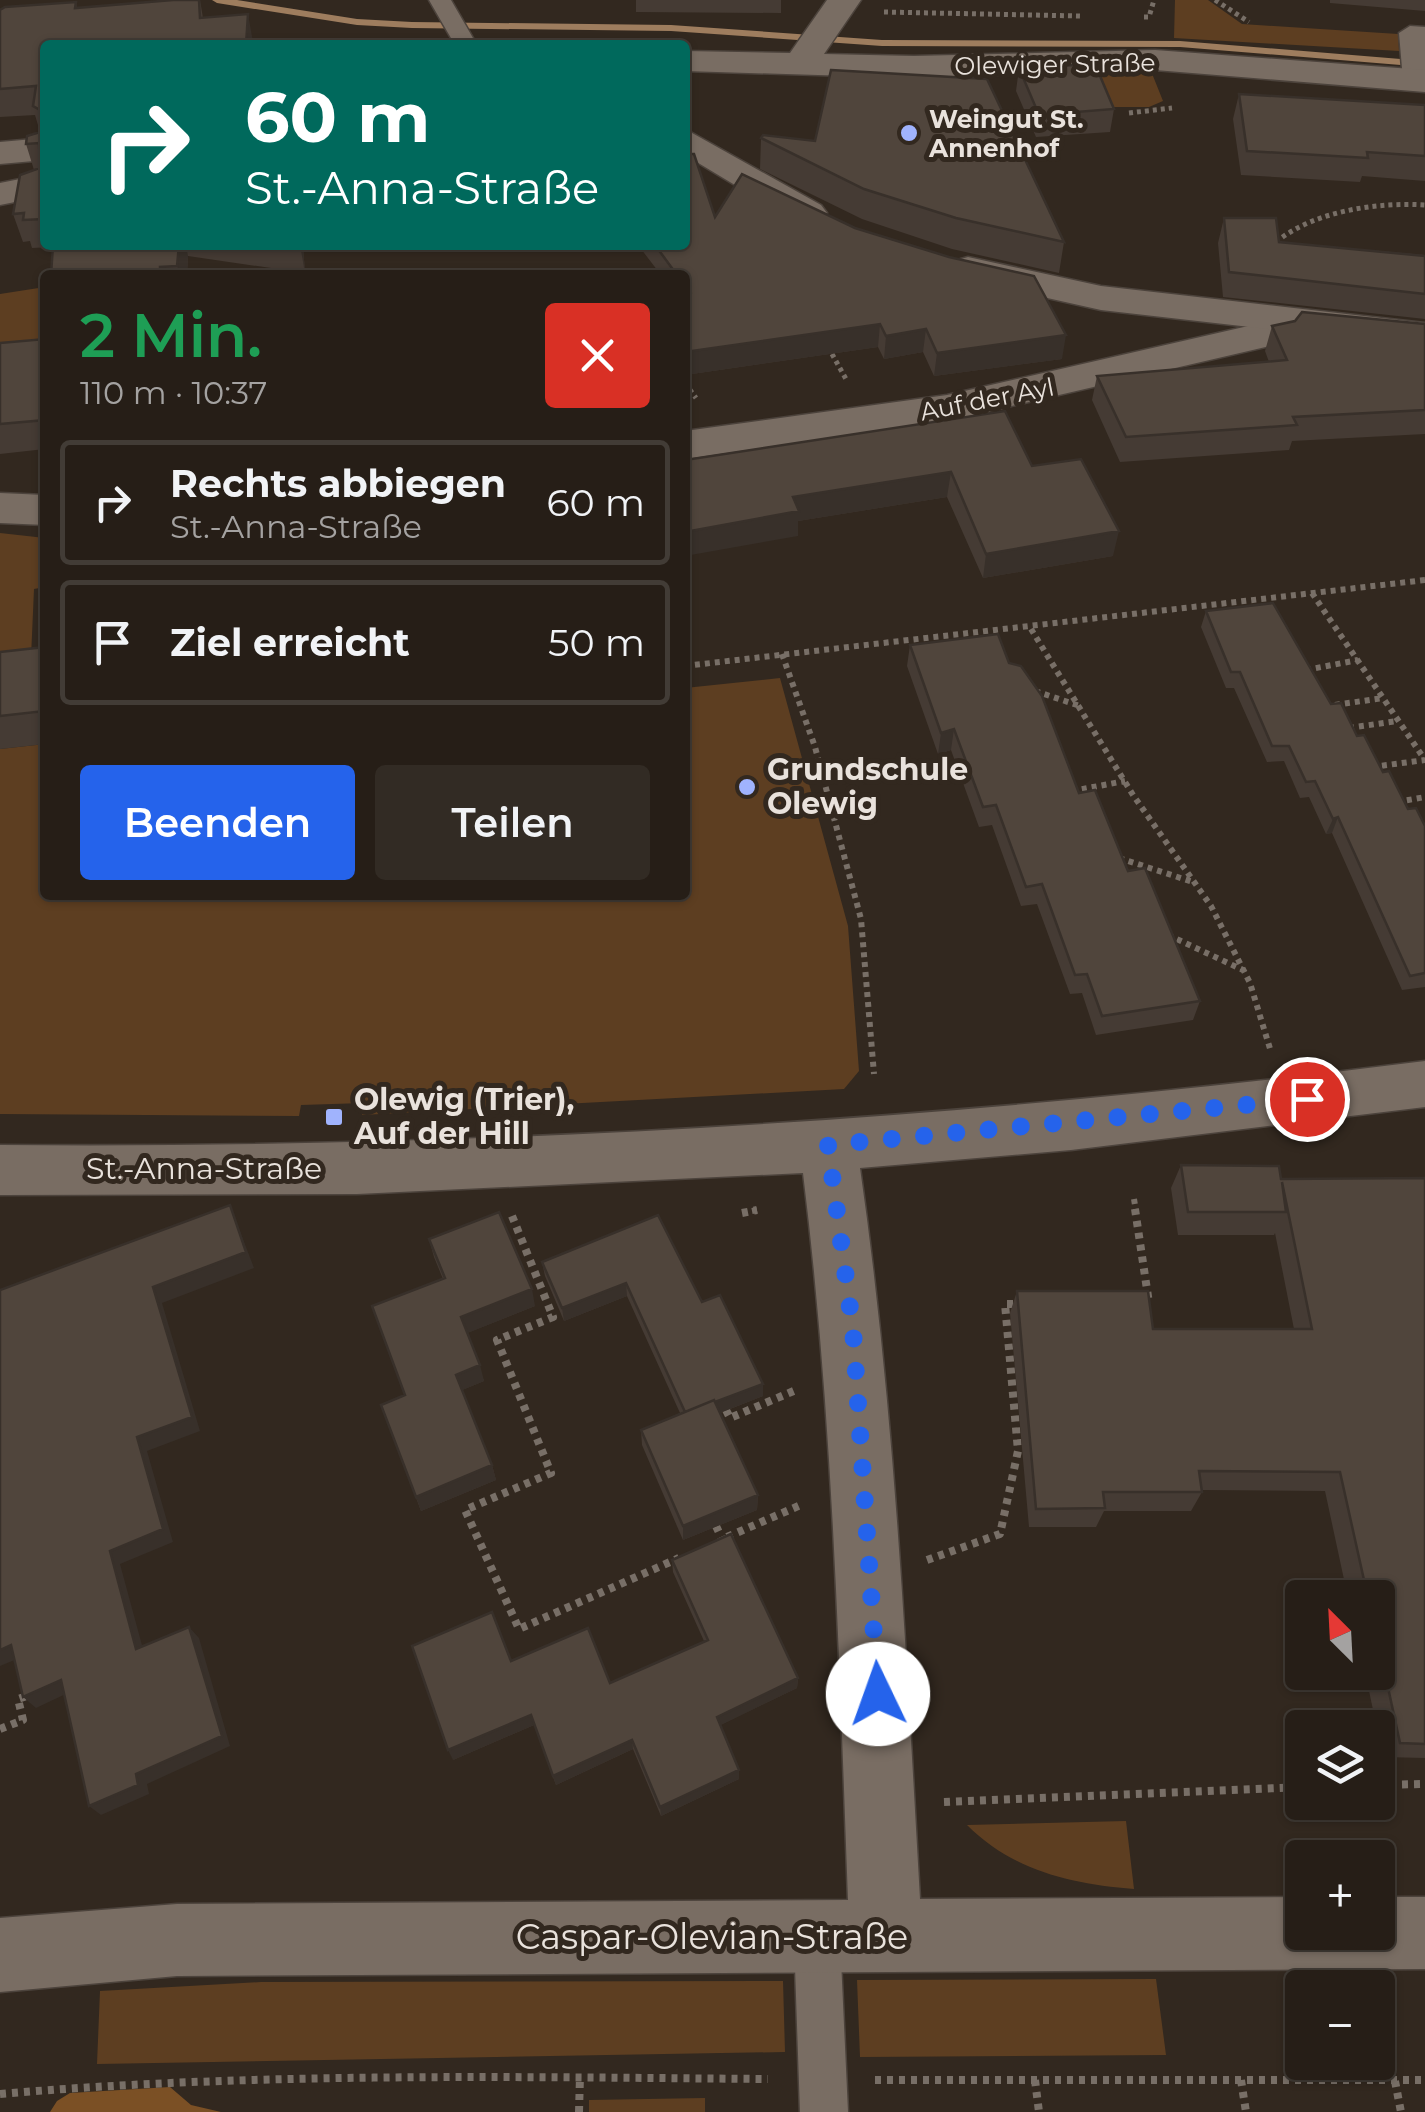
<!DOCTYPE html>
<html lang="de">
<head>
<meta charset="utf-8">
<style>
  :root { --surface:#261e17; --page:#322b24; --text:#f1f3f6; --muted:#a4a2a1; --line:#423c36; --accent:#2563eb }
  body { margin:0; font-family:Montserrat,sans-serif; background:var(--page); color:var(--text); height:100vh; display:flex; flex-direction:column; font-size:38px; white-space:nowrap }
  * { box-sizing:border-box; margin:0 }
  p { font-size:32px; color:var(--muted) }
  .icon { flex:none; width:55px; height:55px; fill:none; stroke:currentColor; stroke-width:2; stroke-linecap:round; stroke-linejoin:round }
  .map { position:relative; flex:1; overflow:hidden }
  .side { position:absolute; left:40px; top:270px; width:650px; height:630px; display:flex; flex-direction:column; background:var(--surface); border-radius:10px; box-shadow:0 2px 8px #0004,0 0 0 2px var(--line) }
  .side>* { flex:none }
  .top-card { position:absolute; left:40px; top:40px; width:650px; height:210px; border-radius:10px; box-shadow:0 2px 8px #0004,0 0 0 2px var(--line); background:#00695c; color:#fff; overflow:hidden }
  .needle { width:65px; rotate:336deg }
  .controls { position:absolute; left:1285px; top:1580px; display:grid; gap:20px }
  .controls a { display:grid; place-items:center; width:110px; height:110px; border-radius:10px; background:var(--surface); box-shadow:0 2px 8px #0004,0 0 0 2px var(--line); font-size:50px }
  .pin { position:absolute; display:grid; place-items:center; width:85px; height:85px; color:#fff; margin:-42px; border:5px solid #fff; border-radius:50%; box-shadow:0 2px 10px #0007 }
  .me { position:absolute; width:110px; margin:-55px; rotate:357deg; stroke-linejoin:round; filter:drop-shadow(0 0 8px #0008) }
  .turn { display:flex; align-items:center; gap:35px; height:210px; padding:0 40px; font-size:45px }
  .turn .icon { width:130px; height:130px; stroke-width:2.5 }
  .turn b { display:block; font-size:70px; line-height:85px }
  .round { display:grid; place-items:center; flex:none; width:105px; height:105px; border-radius:10px; background:var(--page) }
  .summary { display:flex; align-items:center; justify-content:space-between; height:170px; padding:0 40px }
  h1 { font-size:60px; font-weight:600; line-height:75px; color:#1e9e55 }
  .action { display:flex; gap:20px; margin-top:auto; padding:20px 40px }
  .action a { flex:1; height:115px; border-radius:10px; background:var(--accent); color:#fff; font-size:40px; font-weight:600; line-height:115px; text-align:center }
  .action a+a { background:var(--page); color:var(--text) }
  ul { padding:0; list-style:none }
  li { display:flex; align-items:center; gap:30px; height:125px; margin:0 20px 15px; padding:0 20px; border:5px solid var(--line); border-radius:10px }
  li div { flex:1 }
  li b { display:block; font-size:38px }
  li em { font-style:normal }
  .map>svg:first-child { display:block }
</style>
</head>
<body>
<div class="map">
<svg width="1425" height="2112" viewBox="0 0 1425 2112">
  <rect width="100%" height="100%" fill="#32281f"/>
  <path fill="#5d3e21" d="M 1175,0 L 1208,0 L 1242,24 L 1398,34 L 1399,51 L 1174,38 Z
    M 1072,73 L 1151,71 L 1163,101 L 1149,107 L 1100,107 Z
    M 45,287 L 45,362 L 0,366 L 0,294 Z
    M 0,533 L 45,538 L 45,587 L 34,589 L 31,658 L 0,662 Z
    M 780,678 L 848,926 L 859,1071 L 844,1089 L 362,1115 L 364,1103 L 301,1105 L 299,1116 L 0,1114 L 0,749 L 45,744 L 45,895 L 685,895 L 685,688 Z
    M 1126,1821 L 1134,1889 C 1071,1884 1013,1871 967,1825 Z
    M 1156,1979 L 1166,2055 L 860,2057 L 857,1980 Z
    M 783,1981 L 785,2052 L 97,2064 L 100,1991 L 261,1982 Z
    M 705,2098 L 705,2112 L 589,2112 L 589,2100 Z"/>
  <path fill="#7b5025" d="M 170,2087 L 191,2105 L 221,2112 L 50,2112 L 57,2101 L 70,2093 Z"/>
  <g fill="none" stroke-linecap="round" stroke-linejoin="round">
    <path fill="#9e7d5e" fill-rule="evenodd" d="M 212,0 L 237,0 L 357,19 L 412,22 L 671,25 L 882,40 L 1180,41 L 1425,61 L 1425,67 L 1180,47 L 882,46 L 671,31 L 412,28 L 357,25 L 217,3 Z"/>
    <defs>
      <path id="service" d="M 429,0 L 451,0 L 477,45 L 455,45 Z
        M 1410,26 L 1425,27 L 1425,80 L 1414,87 L 1403,80 L 1399,33 Z
        M 817,1915 L 833,1922 L 840,1938 L 848,2112 L 800,2112 L 794,1938 L 801,1922 Z"/>
      <path id="minor" d="M 827,0 L 861,0 L 824,54 L 914,56 L 1155,50 L 1425,70 L 1425,92 L 1155,70 L 914,78 L 685,71 L 685,51 L 790,53 Z
        M 45,174 L 45,196 L 0,205 L 0,183 Z
        M 1279,309 L 1293,312 L 1299,321 L 1287,342 L 947,421 L 685,459 L 685,431 L 947,395 L 1257,324 L 1265,312 Z
        M 0,493 L 45,495 L 45,525 L 0,523 Z
        M 1425,1061 L 1425,1107 L 1071,1150 L 860,1168 C 895,1411 906,1655 920,1899 L 1302,1897 L 1302,1932 L 1378,1932 L 1378,1897 L 1425,1897 L 1425,1969 L 177,1976 L 0,1992 L 0,1918 L 177,1904 L 848,1900 C 839,1657 833,1414 803,1173 L 357,1194 L 0,1195 L 0,1145 C 478,1149 951,1121 1425,1061 Z"/>
      <path id="tertiary" d="M 685,129 L 821,205 L 827,213 L 821,221 L 795,221 L 685,155 Z
        M 45,138 L 45,160 L 0,164 L 0,142 Z
        M 968,257 L 1101,286 L 1425,323 L 1425,347 L 1101,310 L 954,277 L 948,269 L 954,261 Z"/>
    </defs>
    <use href="#service" stroke="#4c433c" stroke-width="3"/>
    <use href="#minor" stroke="#4c433c" stroke-width="3"/>
    <use href="#tertiary" stroke="#4c433c" stroke-width="3"/>
    <path stroke="#786f67" stroke-width="5" stroke-dasharray="4 4" stroke-linecap="butt" d="M 1215,0 L 1249,22
      M 884,12 L 1082,16
      M 1144,17 L 1149,17 L 1154,0
      M 1129,113 L 1172,108
      M 1276,242 C 1314,211 1377,202 1425,205
      M 832,354 L 846,379
      M 685,383 L 696,398"/>
    <path stroke="#786f67" stroke-width="6" stroke-dasharray="5 5" stroke-linecap="butt" d="M 1312,593 L 1425,760
      M 1031,629 L 1133,795 L 1211,906 L 1250,983 L 1271,1052
      M 782,654 L 815,747 L 861,919 L 874,1074
      M 685,666 L 1425,580
      M 1306,670 L 1358,660
      M 1035,691 L 1080,706
      M 1335,705 L 1383,698
      M 1349,728 L 1397,721
      M 1372,767 L 1425,760
      M 1072,791 L 1125,781
      M 1397,802 L 1425,797
      M 1119,858 L 1193,882
      M 1168,935 L 1243,970
      M 1134,1199 L 1136,1211
      M 752,1211 L 757,1210"/>
    <path stroke="#786f67" stroke-width="8" stroke-dasharray="6 6" stroke-linecap="butt" d="M 1135,1209 L 1149,1303
      M 742,1213 L 757,1210
      M 512,1216 L 553,1317 L 497,1340 L 551,1473 L 465,1510 L 519,1629 L 679,1558
      M 726,1410 L 730,1418 L 796,1390
      M 716,1526 L 722,1539
      M 727,1537 L 803,1504
      M 927,1560 L 1000,1534 L 1018,1451 L 1005,1304 L 1018,1304
      M 0,1729 L 23,1720 L 18,1699 L 30,1695
      M 1378,1785 L 1425,1784
      M 944,1802 L 1302,1787
      M 875,2080 L 1425,2080
      M 1035,2080 L 1039,2112
      M 1241,2080 L 1246,2112
      M 1395,2081 L 1401,2112
      M 0,2094 C 256,2072 511,2077 768,2079
      M 579,2112 L 580,2076"/>
    <use href="#service" fill="#796d63" fill-rule="evenodd"/>
    <use href="#minor" fill="#796d63" fill-rule="evenodd"/>
    <use href="#tertiary" fill="#796d63" fill-rule="evenodd"/>
  </g>
  <path fill="#453b34" d="M 200,0 L 203,18 L 253,42 L 253,45 L 45,45 L 45,245 L 303,245 L 305,273 L 188,256 L 187,275 L 51,275 L 53,247 L 32,248 L 30,241 L 23,242 L 13,214 L 34,170 L 26,144 L 40,132 L 35,115 L 0,117 L 0,10 L 76,2 L 77,8 Z
    M 636,0 L 781,0 L 781,13 L 636,12 Z
    M 1330,0 L 1425,0 L 1425,11 L 1330,3 Z
    M 1019,68 L 1114,109 L 1110,132 L 1036,137 L 1016,91 Z
    M 1239,94 L 1425,105 L 1425,181 L 1362,176 L 1360,182 L 1241,175 L 1233,119 Z
    M 761,138 L 1064,242 L 1059,273 L 952,249 L 862,219 L 760,169 Z
    M 715,217 L 1062,359 L 934,376 L 923,352 L 884,359 L 878,347 L 685,375 L 685,275 L 661,275 L 638,245 L 685,245 Z
    M 1224,218 L 1279,242 L 1425,255 L 1425,319 L 1223,297 L 1218,243 Z
    M 1425,324 L 1425,434 L 1292,441 L 1289,450 L 1120,462 L 1092,400 L 1097,376 L 1269,362 L 1265,351 L 1272,326 Z
    M 45,339 L 45,449 L 0,454 L 0,343 Z
    M 685,460 L 1032,466 L 1113,556 L 983,578 L 947,497 L 798,521 L 798,536 Z
    M 1206,611 L 1331,704 L 1357,736 L 1408,809 L 1425,826 L 1425,987 L 1402,990 L 1332,833 L 1326,834 L 1309,797 L 1300,798 L 1284,761 L 1267,762 L 1234,688 L 1226,688 L 1201,627 Z
    M 910,645 L 1009,663 L 1079,793 L 1128,871 L 1200,1001 L 1193,1020 L 1096,1035 L 1082,993 L 1070,994 L 1037,904 L 1021,906 L 992,825 L 979,827 L 951,750 L 938,754 L 907,666 Z
    M 45,647 L 45,744 L 0,749 L 0,652 Z
    M 1181,1165 L 1281,1179 L 1425,1178 L 1425,1758 L 1383,1757 L 1365,1672 L 1378,1672 L 1378,1598 L 1348,1598 L 1325,1491 L 1202,1490 L 1202,1492 L 1191,1511 L 1104,1511 L 1096,1527 L 1029,1527 L 1010,1313 L 1017,1291 L 1153,1329 L 1294,1329 L 1275,1233 L 1274,1235 L 1178,1235 L 1171,1188 Z
    M 429,1239 L 535,1306 L 467,1333 L 484,1381 L 462,1390 L 492,1465 L 496,1480 L 421,1511 L 381,1405 L 405,1395 L 443,1279 L 434,1257 Z
    M 542,1262 L 702,1302 L 763,1384 L 763,1396 L 720,1413 L 758,1495 L 757,1510 L 683,1540 L 642,1445 L 641,1430 L 680,1413 L 627,1296 L 564,1321 L 545,1276 Z
    M 672,1560 L 798,1678 L 797,1688 L 720,1725 L 739,1770 L 739,1779 L 661,1816 L 633,1749 L 556,1785 L 534,1725 L 453,1760 L 511,1661 L 610,1683 L 704,1641 L 673,1572 Z"/>
  <path fill="#38302a" d="M 248,14 L 253,42 L 253,45 L 246,45 Z
    M 179,245 L 186,245 L 188,256 L 187,275 L 180,275 L 177,266 Z
    M 300,245 L 303,245 L 305,273 Z
    M 880,324 L 878,347 L 685,375 L 685,352 Z
    M 926,329 L 923,352 L 884,359 L 886,336 Z
    M 1066,335 L 1062,359 L 934,376 L 937,353 Z
    M 951,472 L 947,497 L 798,521 L 798,536 L 685,556 L 685,532 L 793,497 Z
    M 1119,531 L 1113,556 L 983,578 L 986,554 Z
    M 954,729 L 951,750 L 938,754 L 941,733 Z
    M 1338,817 L 1332,833 L 1326,834 L 1333,819 Z
    M 230,1205 L 254,1268 L 162,1303 L 200,1431 L 147,1451 L 173,1542 L 120,1564 L 146,1660 L 136,1649 L 110,1551 L 137,1437 L 153,1287 Z
    M 626,1283 L 627,1296 L 564,1321 L 562,1308 Z
    M 532,1289 L 535,1306 L 465,1334 L 461,1317 Z
    M 480,1365 L 484,1381 L 460,1391 L 456,1375 Z
    M 763,1384 L 763,1396 L 686,1426 L 686,1413 Z
    M 492,1465 L 496,1480 L 421,1511 L 416,1497 Z
    M 758,1495 L 757,1510 L 683,1540 L 683,1526 Z
    M 189,1627 L 199,1638 L 230,1746 L 147,1784 L 149,1794 L 101,1815 L 89,1806 L 136,1774 Z
    M 11,1645 L 24,1656 L 0,1666 L 0,1650 Z
    M 798,1678 L 797,1688 L 717,1727 L 717,1717 Z
    M 61,1680 L 72,1691 L 36,1708 L 23,1697 Z
    M 531,1715 L 534,1725 L 453,1760 L 448,1750 Z
    M 632,1740 L 633,1749 L 556,1785 L 553,1776 Z
    M 739,1770 L 739,1779 L 661,1816 L 660,1807 Z"/>
  <path fill="#50453c" stroke="#38302a" stroke-width="2.5" d="M 173,0 L 199,0 L 200,18 L 248,14 L 246,45 L 45,45 L 45,219 L 23,220 L 24,213 L 13,214 L 20,175 L 40,168 L 39,143 L 26,144 L 27,136 L 40,132 L 40,110 L 33,106 L 36,86 L 0,89 L 0,10 L 5,7 L 76,2 L 75,8 Z
    M 1095,64 L 1114,109 L 1039,115 L 1019,68 Z
    M 831,70 L 987,79 L 1064,242 L 956,218 L 864,189 L 761,138 L 763,135 L 815,141 Z
    M 1239,94 L 1425,105 L 1425,156 L 1367,152 L 1368,158 L 1247,151 Z
    M 685,154 L 694,154 L 715,217 L 742,174 L 855,228 L 949,257 L 1034,276 L 1066,335 L 937,353 L 926,329 L 886,336 L 880,324 L 685,352 L 685,292 L 690,292 L 685,285 L 685,275 L 677,275 L 655,245 L 685,245 Z
    M 1224,218 L 1276,218 L 1279,242 L 1425,256 L 1425,294 L 1229,272 Z
    M 53,245 L 179,245 L 177,266 L 160,267 L 160,275 L 51,275 Z
    M 1302,312 L 1425,324 L 1425,410 L 1293,417 L 1297,425 L 1126,437 L 1097,376 L 1287,360 L 1272,326 L 1295,321 Z
    M 45,339 L 45,420 L 0,424 L 0,343 Z
    M 1005,411 L 1032,466 L 1081,459 L 1119,531 L 986,554 L 951,472 L 793,497 L 799,511 L 685,532 L 685,460 Z
    M 1273,603 L 1331,704 L 1341,703 L 1357,736 L 1364,735 L 1383,772 L 1389,771 L 1408,809 L 1416,808 L 1425,826 L 1425,973 L 1410,976 L 1338,817 L 1333,819 L 1315,781 L 1306,782 L 1289,746 L 1272,746 L 1240,672 L 1231,672 L 1206,611 Z
    M 998,634 L 1009,663 L 1021,666 L 1042,696 L 1079,793 L 1095,790 L 1128,871 L 1145,868 L 1200,1001 L 1102,1016 L 1087,974 L 1075,975 L 1042,884 L 1026,887 L 996,805 L 983,807 L 954,729 L 941,733 L 910,645 Z
    M 45,647 L 45,711 L 0,716 L 0,652 Z
    M 1181,1165 L 1279,1166 L 1281,1179 L 1425,1178 L 1425,1744 L 1400,1743 L 1378,1641 L 1378,1598 L 1368,1598 L 1340,1472 L 1199,1471 L 1202,1492 L 1103,1492 L 1105,1508 L 1036,1509 L 1017,1291 L 1148,1291 L 1153,1329 L 1312,1329 L 1282,1182 L 1286,1212 L 1188,1212 Z
    M 230,1205 L 246,1252 L 153,1287 L 192,1417 L 137,1437 L 163,1529 L 110,1551 L 136,1649 L 189,1627 L 222,1736 L 136,1774 L 138,1785 L 89,1806 L 61,1680 L 23,1697 L 11,1645 L 0,1650 L 0,1290 Z
    M 499,1212 L 532,1289 L 461,1317 L 480,1365 L 456,1375 L 492,1465 L 416,1497 L 381,1405 L 405,1395 L 372,1306 L 445,1278 L 429,1239 Z
    M 658,1215 L 702,1302 L 720,1295 L 763,1384 L 715,1402 L 714,1400 L 685,1412 L 626,1283 L 562,1308 L 542,1262 Z
    M 714,1400 L 758,1495 L 683,1526 L 641,1430 Z
    M 731,1534 L 798,1678 L 717,1717 L 739,1770 L 660,1807 L 632,1740 L 553,1776 L 531,1715 L 448,1750 L 412,1646 L 492,1612 L 511,1661 L 588,1628 L 610,1683 L 708,1640 L 672,1560 Z"/>
  <g fill="none" stroke-linecap="round" stroke-linejoin="round">
    <path stroke="#2563eb" stroke-width="18" stroke-dasharray="0 32.4" d="M 878,1694 L 853,1330 L 828,1145 L 1307,1099"/>
  </g>
  <g fill="#a0b3fd" stroke="#32281f" stroke-width="4">
    <circle cx="909" cy="133" r="10"/>
    <circle cx="747" cy="787" r="10"/>
    <rect x="324" y="1107" width="20" height="20" rx="5"/>
  </g>
  <g text-anchor="middle" stroke-width="10" stroke-linejoin="round" paint-order="stroke">
    <g font-size="25" fill="#e9e2dc" stroke="#32281f">
      <text transform="translate(1055 64) rotate(-1)" y="9">Olewiger Straße</text>
      <text transform="translate(987 399) rotate(-11)" y="9">Auf der Ayl</text>
    </g>
    <g font-size="25" font-weight="bold" fill="#e9e2dc" stroke="#32281f" text-anchor="start">
      <text x="929" y="128">Weingut St.<tspan x="929" dy="29">Annenhof</tspan></text>
    </g>
    <g font-size="30" font-weight="bold" fill="#e9e2dc" stroke="#32281f" text-anchor="start">
      <text x="767" y="780">Grundschule<tspan x="767" dy="34">Olewig</tspan></text>
      <text x="354" y="1110">Olewig (Trier),<tspan x="354" dy="34">Auf der Hill</tspan></text>
    </g>
    <g font-size="30" fill="#e9e2dc" stroke="#32281f">
      <text x="204" y="1179">St.-Anna-Straße</text>
    </g>
    <g font-size="35" fill="#e9e2dc" stroke="#32281f">
      <text x="712" y="1949">Caspar-Olevian-Straße</text>
    </g>
  </g>
</svg>
<div class="controls">
<a><svg class="needle" viewBox="-14 -14 28 28"><path d="M0-13l5 13h-10z" fill="#e53935"/><path d="M0 13l5-13h-10z" fill="#a4a2a1"/></svg></a>
<a><svg class="icon" aria-label="layers" viewBox="0 0 24 24"><path d="M12 4l9 5-9 5-9-5zM3 14l9 5 9-5"/></svg></a>
<a>+</a>
<a>−</a>
</div>
<div class="pin" style="left:1307px;top:1099px;background:#d93025"><svg class="icon" aria-label="arrive" viewBox="0 0 24 24"><path d="M6 21V4h12l-3 4 3 4H6"/></svg></div>
<svg class="me" style="left:878px;top:1694px" viewBox="-20 -20 40 40"><circle r="19" fill="#fff"/><path d="M0-13L10 11 0 6-10 11z" fill="#2563eb"/></svg>
<div class="top-card">
<div class="turn"><svg class="icon" aria-label="right" viewBox="0 0 24 24"><path d="M7 20v-9h11M14 6l5 5-5 5"/></svg><div><b>60 m</b>St.-Anna-Straße</div></div>
</div>
<section class="side">
<div class="summary"><div><h1>2 Min.</h1><p>110 m · 10:37</p></div><a class="round" style="background:#d93025;color:#fff"><svg class="icon" aria-label="close" viewBox="0 0 24 24"><path d="M6 6l12 12M18 6L6 18"/></svg></a></div>
<ul>
<li><svg class="icon" aria-label="right" viewBox="0 0 24 24"><path d="M7 20v-9h11M14 6l5 5-5 5"/></svg><div><b>Rechts abbiegen</b><p>St.-Anna-Straße</p></div><em>60 m</em></li>
<li><svg class="icon" aria-label="arrive" viewBox="0 0 24 24"><path d="M6 21V4h12l-3 4 3 4H6"/></svg><div><b>Ziel erreicht</b></div><em>50 m</em></li>
</ul>
<div class="action"><a>Beenden</a><a>Teilen</a></div>
</section>
</div>
</body>
</html>
